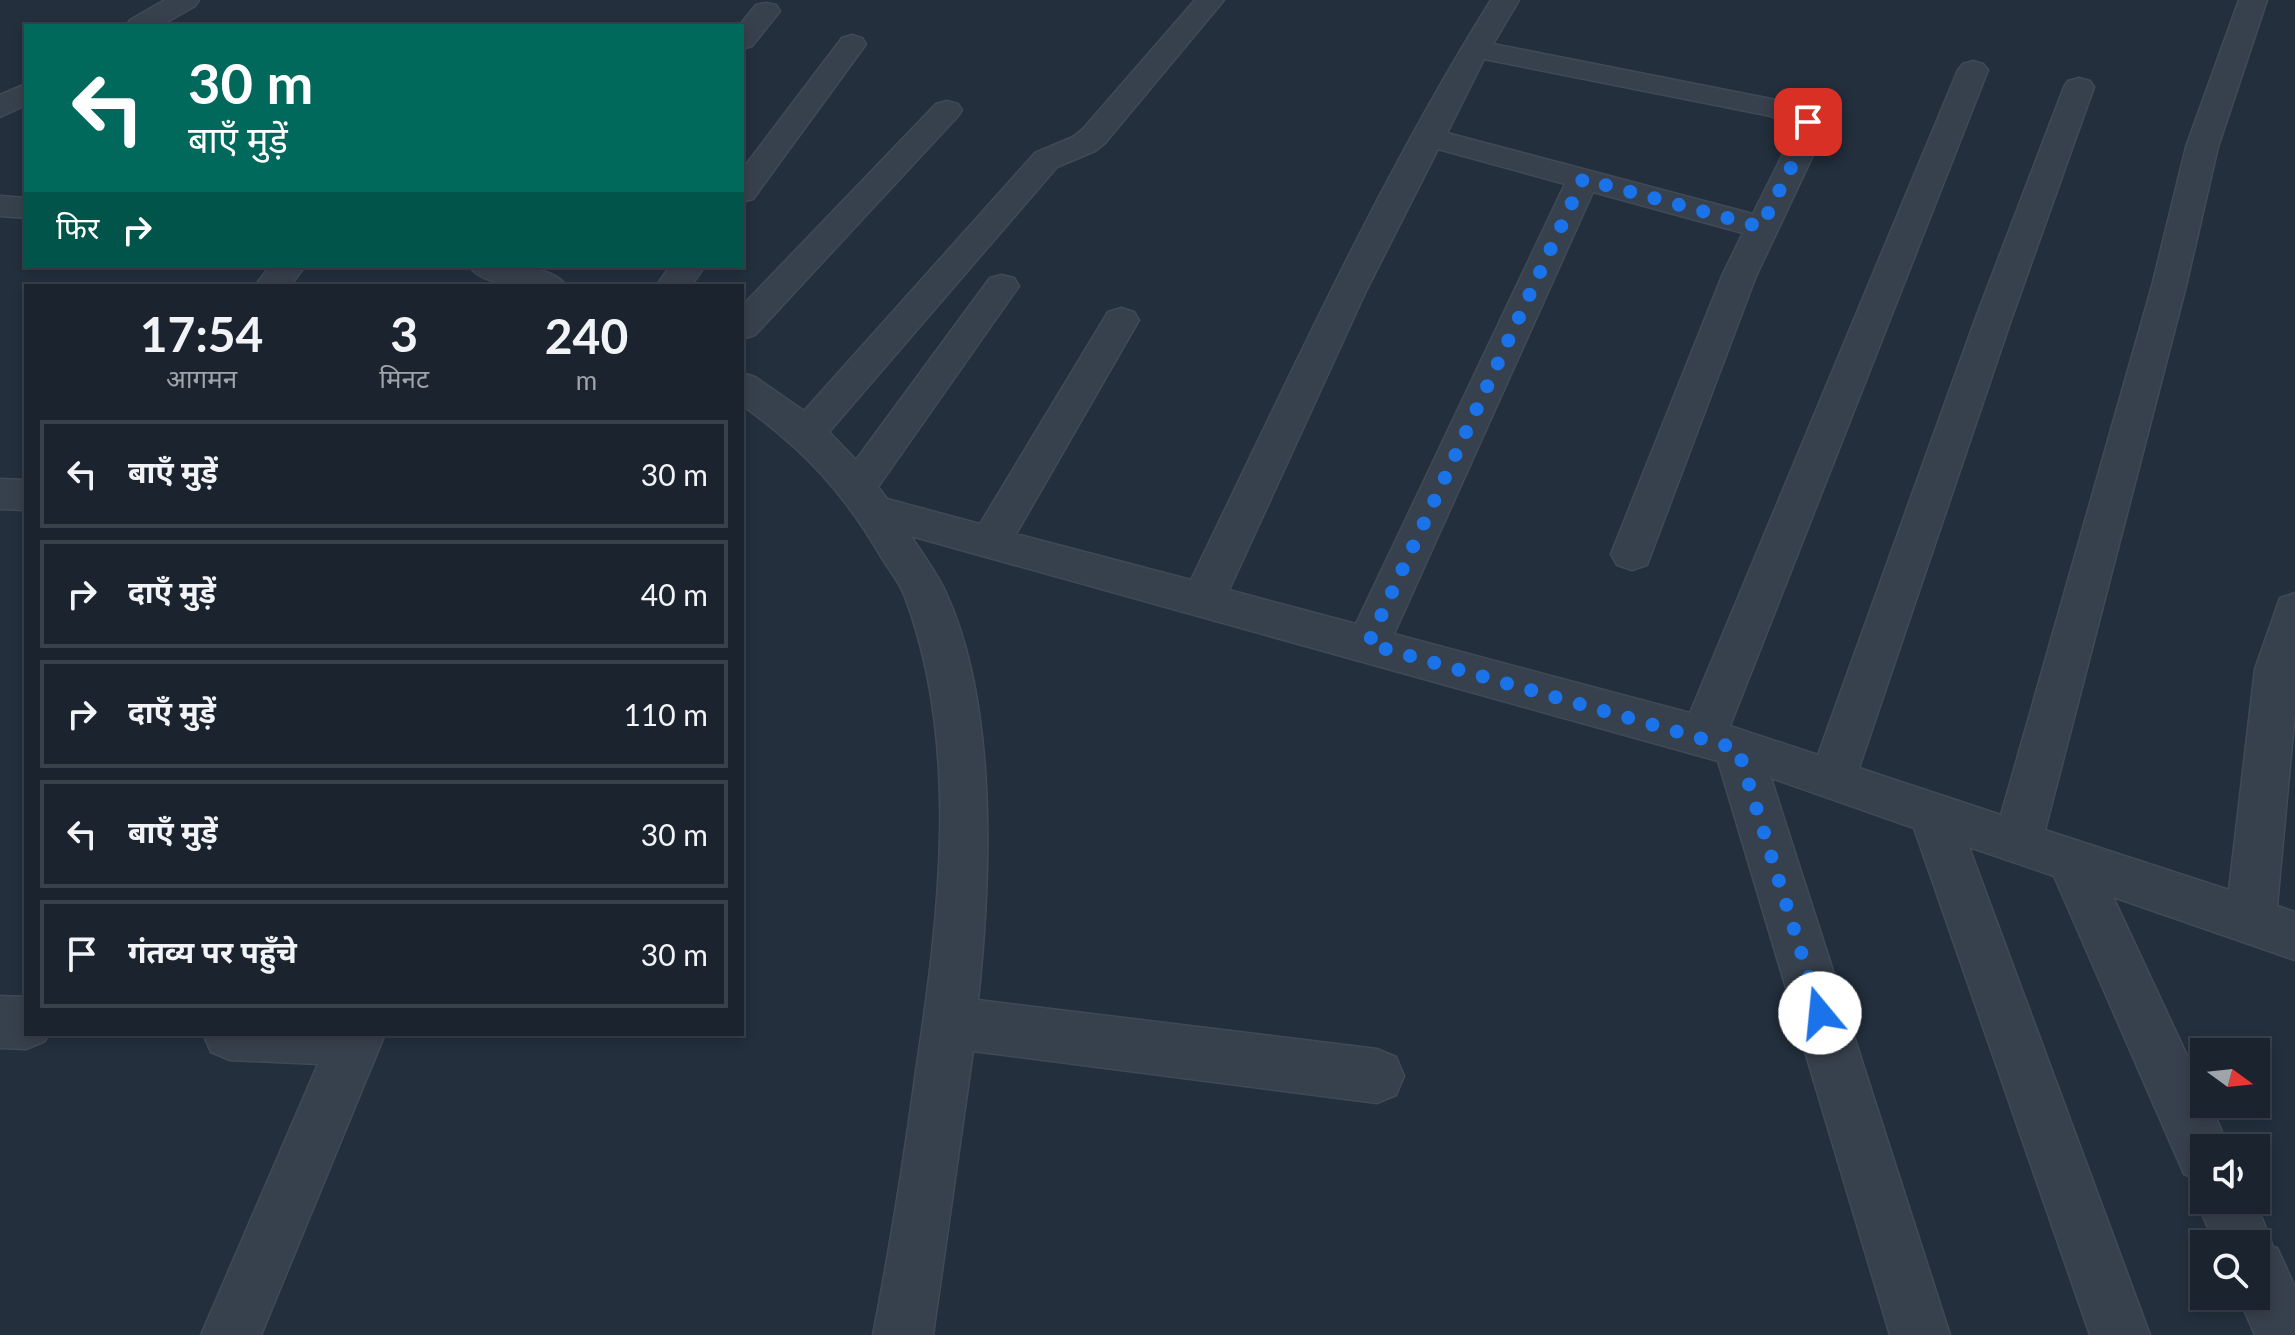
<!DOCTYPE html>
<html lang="hi">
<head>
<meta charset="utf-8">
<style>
  :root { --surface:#1a232e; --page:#272f3a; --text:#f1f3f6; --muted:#9fa4aa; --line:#38404a }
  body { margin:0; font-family:Lato,"Noto Sans Devanagari",sans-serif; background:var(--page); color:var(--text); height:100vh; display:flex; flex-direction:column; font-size:30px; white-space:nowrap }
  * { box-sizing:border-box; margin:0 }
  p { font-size:26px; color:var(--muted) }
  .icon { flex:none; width:44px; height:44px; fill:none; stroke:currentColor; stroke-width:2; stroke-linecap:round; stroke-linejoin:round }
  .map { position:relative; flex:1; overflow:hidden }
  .sheet { position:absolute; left:24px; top:284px; width:720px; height:752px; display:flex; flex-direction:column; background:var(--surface); border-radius:0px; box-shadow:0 4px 12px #0003,0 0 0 2px var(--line) }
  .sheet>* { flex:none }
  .top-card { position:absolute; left:24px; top:24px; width:720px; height:244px; border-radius:0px; box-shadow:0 4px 12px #0003,0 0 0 2px var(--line); background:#00695c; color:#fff; overflow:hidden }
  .needle { width:52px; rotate:105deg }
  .tools { position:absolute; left:2190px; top:1038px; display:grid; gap:16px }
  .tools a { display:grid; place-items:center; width:80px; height:80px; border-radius:0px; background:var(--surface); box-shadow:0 4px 12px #0003,0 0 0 2px var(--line); font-size:40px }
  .pin { position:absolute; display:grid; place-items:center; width:68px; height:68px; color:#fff; margin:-34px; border-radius:16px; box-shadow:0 4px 12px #0006 }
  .me { position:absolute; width:88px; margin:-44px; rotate:343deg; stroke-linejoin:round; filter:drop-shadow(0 0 6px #0008) }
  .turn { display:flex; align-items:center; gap:28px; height:168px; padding:0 32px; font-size:36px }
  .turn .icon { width:104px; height:104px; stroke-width:2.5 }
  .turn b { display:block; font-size:56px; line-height:68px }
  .then { display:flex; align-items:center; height:76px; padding:0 32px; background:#0003; gap:16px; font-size:30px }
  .eta { display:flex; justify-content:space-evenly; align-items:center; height:136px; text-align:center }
  .eta b { font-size:48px; font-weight:700; line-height:56px }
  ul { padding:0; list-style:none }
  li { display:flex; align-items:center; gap:24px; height:108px; margin:0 16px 12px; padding:0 16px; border:4px solid var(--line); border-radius:0px }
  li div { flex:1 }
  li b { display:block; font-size:30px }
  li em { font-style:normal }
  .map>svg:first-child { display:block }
</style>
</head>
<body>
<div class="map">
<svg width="2295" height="1335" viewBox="0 0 2295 1335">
  <rect width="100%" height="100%" fill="#232f3d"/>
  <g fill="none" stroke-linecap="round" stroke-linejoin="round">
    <defs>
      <path id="minor" d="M 165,0 L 199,0 L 195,6 L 160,26 L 126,26 L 130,20 Z
        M 1195,0 L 1224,0 L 1105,143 L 1095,151 L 1057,167 L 829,432 L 856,460 L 990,278 L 1002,275 L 1014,278 L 1019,286 L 878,487 L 887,499 L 980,524 L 1108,312 L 1121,308 L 1134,312 L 1139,320 L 1016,534 L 1191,580 C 1286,385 1376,184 1491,0 L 1519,0 L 1493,44 L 1791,103 L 1819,116 L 1824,132 L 1756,276 L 1647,565 L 1632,570 L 1617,565 L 1611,554 L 1722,276 L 1743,233 L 1593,192 L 1394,634 L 1690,713 L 1958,70 L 1963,64 L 1973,61 L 1983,64 L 1988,70 L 1730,726 L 1818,755 L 1975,320 L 2064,87 L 2068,81 L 2079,78 L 2090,81 L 2094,87 L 2011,320 L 1859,768 L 2001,815 L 2152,286 L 2186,147 L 2239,0 L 2267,0 L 2218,147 L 2186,286 L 2045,830 L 2229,890 L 2255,669 L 2280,598 L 2295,593 L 2295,711 L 2277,906 L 2295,912 L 2295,960 L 2113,897 L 2204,1092 L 2204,1104 L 2210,1104 L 2229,1148 L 2204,1148 L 2204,1200 L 2255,1200 L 2273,1247 L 2277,1248 L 2295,1287 L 2295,1335 L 2255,1335 L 2238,1296 L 2256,1296 L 2256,1244 L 2215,1244 L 2196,1200 L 2204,1182 L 2184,1174 L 2054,876 L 1969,847 L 2150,1335 L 2090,1335 L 1914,828 L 1771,778 L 1950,1335 L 1890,1335 L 1718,761 L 911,536 C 923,555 937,573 946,593 C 998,706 991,879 978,1000 L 1377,1049 L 1396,1057 L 1404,1076 L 1396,1095 L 1377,1103 L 973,1051 L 933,1335 L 873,1335 C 890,1248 904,1160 916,1071 C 939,918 961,746 905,597 C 900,582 888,569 880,555 C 842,490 803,449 742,405 L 742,373 L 755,377 L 804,411 L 1035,153 L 1073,137 L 1083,129 ZM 1484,59 L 1771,116 L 1793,127 L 1794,132 L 1753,214 L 1447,133 ZM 1438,149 L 1565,184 L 1356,624 L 1229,590 L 1366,291 Z
        M 766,3 L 776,5 L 780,11 L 752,46 L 742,49 L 742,26 L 739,26 L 756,5 Z
        M 852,35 L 862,38 L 866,44 L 753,199 L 742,202 L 742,170 L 842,38 Z
        M 26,84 L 26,105 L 0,117 L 0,95 Z
        M 947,101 L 958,104 L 962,110 L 958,116 L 755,335 L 742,339 L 742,306 L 936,104 Z
        M 0,196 L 26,198 L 26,218 L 0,216 Z
        M 270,266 L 305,266 L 290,286 L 255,286 Z
        M 469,266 C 495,266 551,262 566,286 C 540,286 485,290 469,266 Z
        M 670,266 L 705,266 L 691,286 L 656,286 Z
        M 0,479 L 26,480 L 26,510 L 0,509 Z
        M 0,996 L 26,997 L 26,1034 L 48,1034 L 45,1041 L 26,1049 L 0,1048 Z
        M 203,1034 L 385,1034 L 261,1335 L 201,1335 L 318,1064 L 230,1060 L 211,1052 Z"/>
    </defs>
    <use href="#minor" stroke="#404a56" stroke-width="3"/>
    <use href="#minor" fill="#37414d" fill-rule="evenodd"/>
  </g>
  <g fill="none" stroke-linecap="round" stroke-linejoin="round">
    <path stroke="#1a73e8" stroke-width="14" stroke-dasharray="0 25.2" d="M 1808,122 L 1809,132 L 1761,227 L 1583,179 L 1368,644 L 1738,749 L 1820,1013"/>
  </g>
</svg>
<div class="tools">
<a><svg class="needle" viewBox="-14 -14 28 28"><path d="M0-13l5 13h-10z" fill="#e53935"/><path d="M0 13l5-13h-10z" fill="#9fa4aa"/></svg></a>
<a><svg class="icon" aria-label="sound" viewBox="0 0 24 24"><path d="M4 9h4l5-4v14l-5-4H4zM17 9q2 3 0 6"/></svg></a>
<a><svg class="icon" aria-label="search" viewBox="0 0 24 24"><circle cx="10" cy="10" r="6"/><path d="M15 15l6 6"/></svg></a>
</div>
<div class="pin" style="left:1808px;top:122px;background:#d93025"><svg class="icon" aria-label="arrive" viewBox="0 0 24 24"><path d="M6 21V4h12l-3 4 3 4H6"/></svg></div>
<svg class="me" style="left:1820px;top:1013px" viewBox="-20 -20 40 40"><circle r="19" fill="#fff"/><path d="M0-13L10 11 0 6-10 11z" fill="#1a73e8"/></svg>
<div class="top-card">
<div class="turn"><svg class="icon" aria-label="left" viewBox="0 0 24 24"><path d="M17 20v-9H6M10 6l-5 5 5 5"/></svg><div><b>30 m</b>बाएँ मुड़ें</div></div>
<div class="then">फिर<svg class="icon" aria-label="right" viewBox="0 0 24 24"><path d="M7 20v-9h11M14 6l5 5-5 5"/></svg></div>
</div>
<section class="sheet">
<div class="eta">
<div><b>17:54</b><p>आगमन</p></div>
<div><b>3</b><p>मिनट</p></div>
<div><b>240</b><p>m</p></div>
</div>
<ul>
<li><svg class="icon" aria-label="left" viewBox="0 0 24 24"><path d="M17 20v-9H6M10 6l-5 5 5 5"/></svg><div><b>बाएँ मुड़ें</b></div><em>30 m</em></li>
<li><svg class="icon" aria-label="right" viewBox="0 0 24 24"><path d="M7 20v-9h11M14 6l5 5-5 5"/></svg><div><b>दाएँ मुड़ें</b></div><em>40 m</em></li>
<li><svg class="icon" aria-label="right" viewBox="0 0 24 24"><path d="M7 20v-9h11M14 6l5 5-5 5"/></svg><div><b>दाएँ मुड़ें</b></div><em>110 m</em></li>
<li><svg class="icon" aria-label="left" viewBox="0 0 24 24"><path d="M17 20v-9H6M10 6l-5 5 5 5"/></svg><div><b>बाएँ मुड़ें</b></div><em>30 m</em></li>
<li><svg class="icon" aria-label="arrive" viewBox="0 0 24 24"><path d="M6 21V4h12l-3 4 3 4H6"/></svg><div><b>गंतव्य पर पहुँचे</b></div><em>30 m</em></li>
</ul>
</section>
</div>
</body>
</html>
